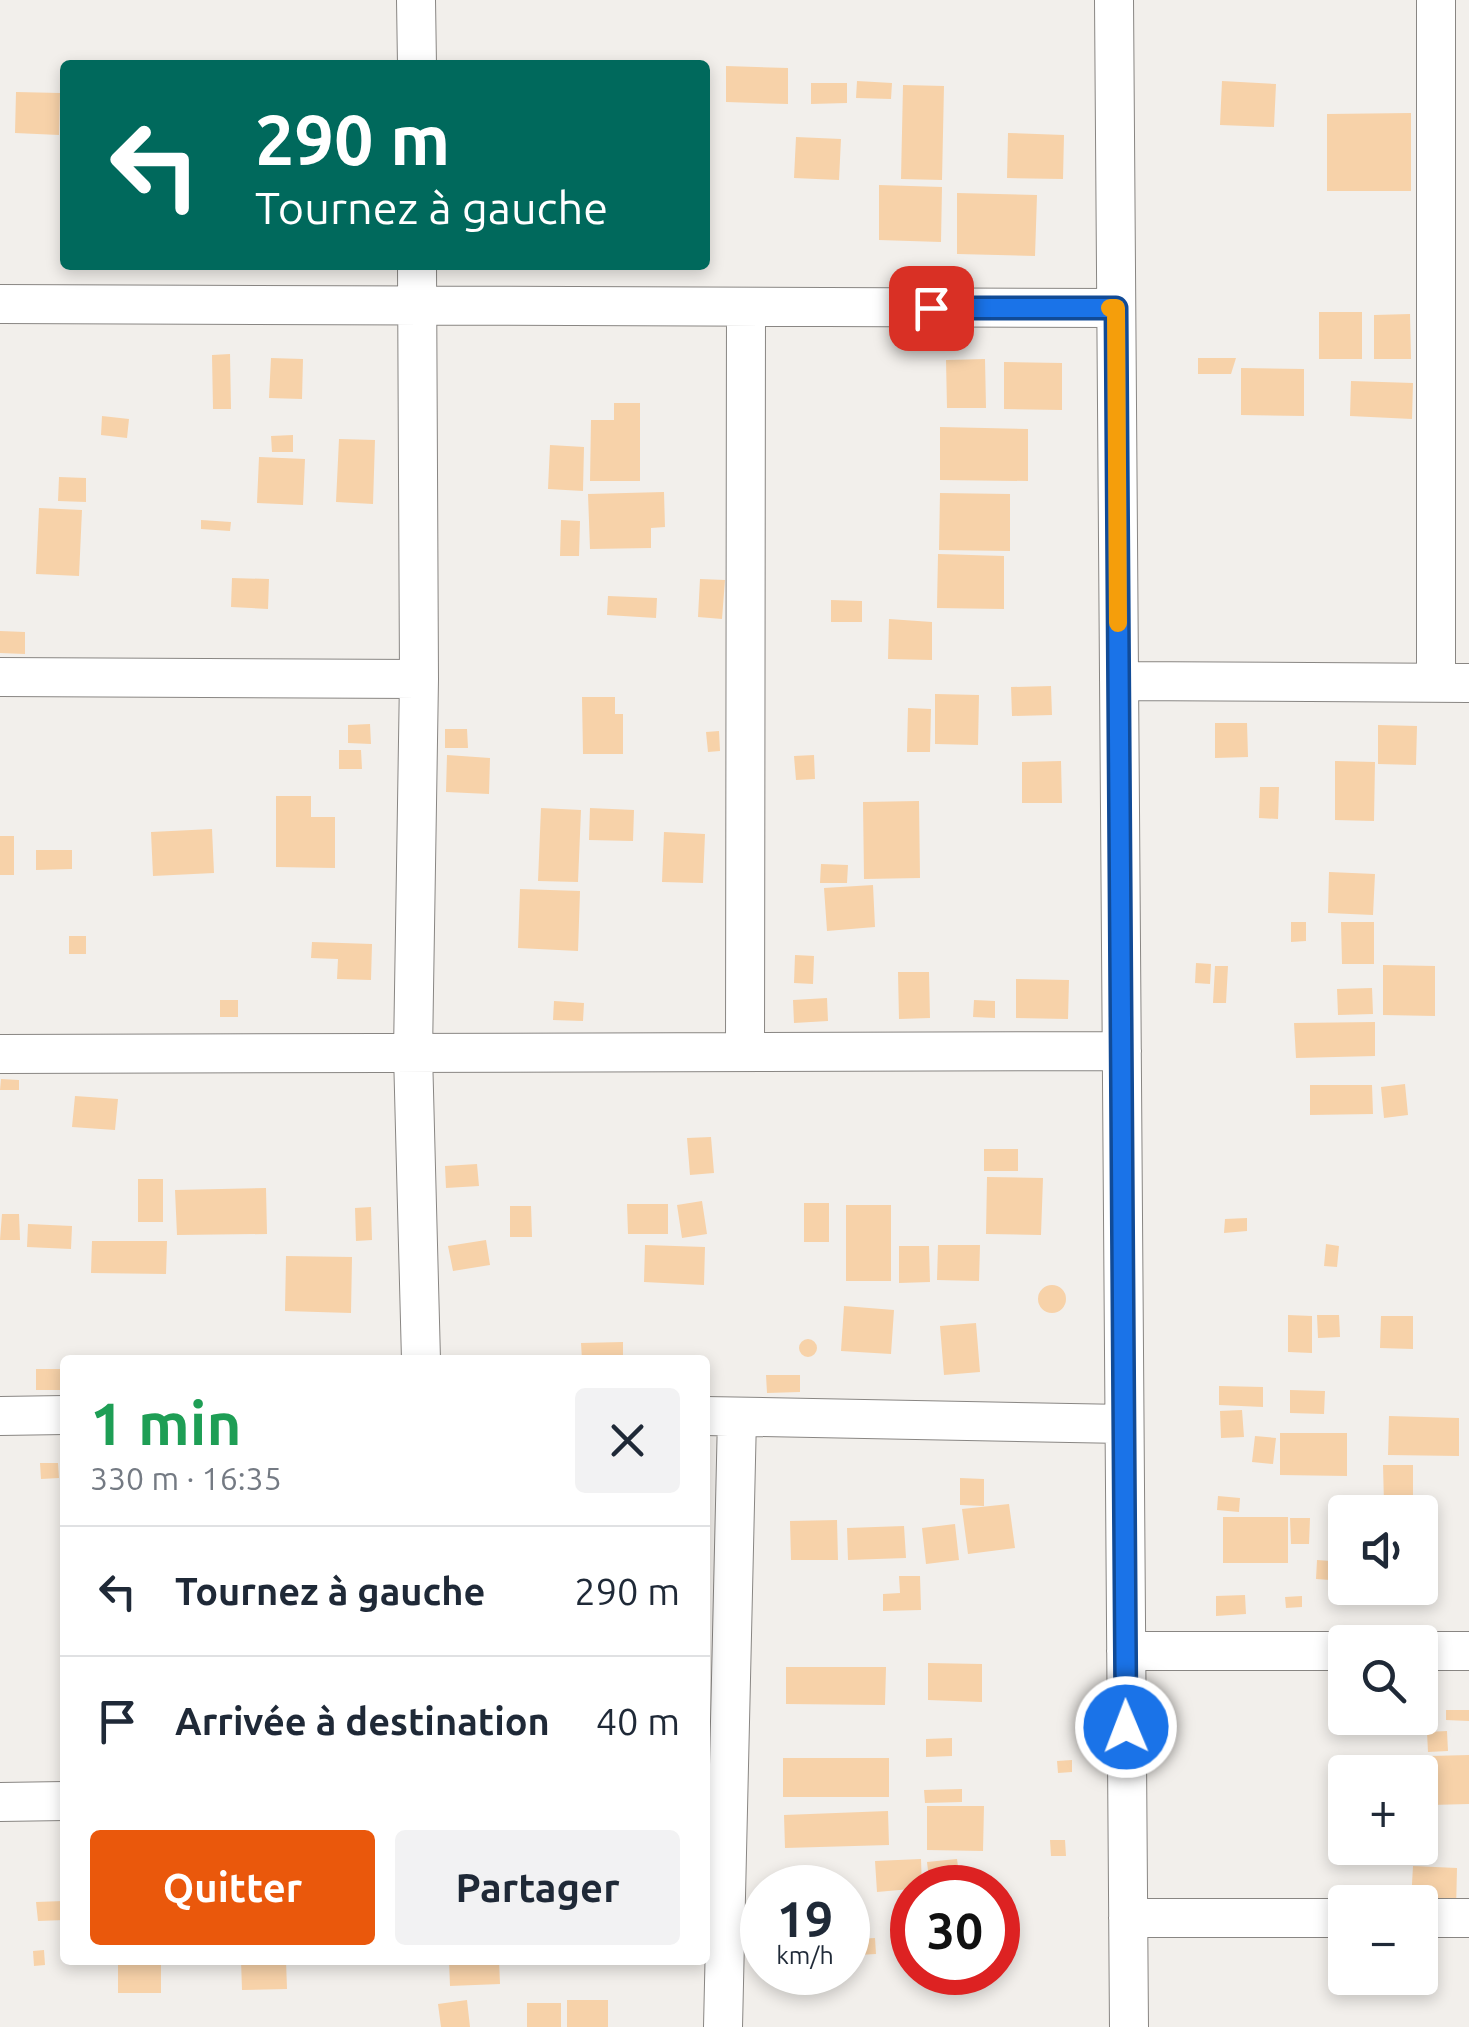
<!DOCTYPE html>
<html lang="fr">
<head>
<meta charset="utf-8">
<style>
  :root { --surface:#fff; --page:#f2f2f3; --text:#1f2937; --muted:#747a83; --line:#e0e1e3; --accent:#ea580c }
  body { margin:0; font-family:Ubuntu,sans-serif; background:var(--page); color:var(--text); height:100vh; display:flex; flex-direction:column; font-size:38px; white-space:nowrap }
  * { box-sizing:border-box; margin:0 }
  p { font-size:32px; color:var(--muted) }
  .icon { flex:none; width:55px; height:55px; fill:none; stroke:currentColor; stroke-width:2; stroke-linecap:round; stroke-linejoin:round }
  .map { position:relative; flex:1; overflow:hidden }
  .details { position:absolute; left:60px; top:1355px; width:650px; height:610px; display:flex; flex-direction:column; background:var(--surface); border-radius:10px; box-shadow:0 5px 15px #0003 }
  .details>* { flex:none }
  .guide { position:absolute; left:60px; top:60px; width:650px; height:210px; border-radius:10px; box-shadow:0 5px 15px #0003; background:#00695c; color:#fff; overflow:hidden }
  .tools { position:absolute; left:1328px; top:1495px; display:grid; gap:20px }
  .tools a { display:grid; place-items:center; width:110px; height:110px; border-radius:10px; background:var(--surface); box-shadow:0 5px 15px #0003; font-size:50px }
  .speed { position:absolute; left:740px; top:1865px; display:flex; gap:20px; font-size:50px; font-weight:700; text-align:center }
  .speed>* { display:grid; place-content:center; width:130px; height:130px; border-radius:50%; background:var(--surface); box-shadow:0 5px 15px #0003; line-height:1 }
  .speed small { font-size:25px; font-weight:400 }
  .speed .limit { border:15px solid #d22; background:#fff; color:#111 }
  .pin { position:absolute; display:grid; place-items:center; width:85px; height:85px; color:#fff; margin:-42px; border-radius:20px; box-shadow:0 5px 15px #0006 }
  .me { position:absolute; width:110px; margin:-55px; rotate:359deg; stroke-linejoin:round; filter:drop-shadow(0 0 8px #0008) }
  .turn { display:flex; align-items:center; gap:35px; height:210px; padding:0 30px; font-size:45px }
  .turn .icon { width:130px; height:130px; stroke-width:2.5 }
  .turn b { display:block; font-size:70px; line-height:85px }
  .round { display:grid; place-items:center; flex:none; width:105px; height:105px; border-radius:10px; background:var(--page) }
  .head { display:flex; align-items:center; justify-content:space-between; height:170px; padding:0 30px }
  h1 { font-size:60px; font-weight:600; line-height:75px; color:#1e9e55 }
  .cta { display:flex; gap:20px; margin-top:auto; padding:20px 30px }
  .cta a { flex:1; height:115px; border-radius:10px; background:var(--accent); color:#fff; font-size:40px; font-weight:600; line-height:115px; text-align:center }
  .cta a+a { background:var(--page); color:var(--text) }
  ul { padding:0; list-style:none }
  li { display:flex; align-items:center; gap:30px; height:130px; padding:0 30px; border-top:2px solid var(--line) }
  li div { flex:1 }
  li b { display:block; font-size:38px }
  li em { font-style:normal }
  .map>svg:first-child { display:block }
</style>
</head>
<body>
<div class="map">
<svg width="1469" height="2027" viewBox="0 0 1469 2027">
  <rect width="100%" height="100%" fill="#f2efeb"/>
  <path fill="#f7d2a9" d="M 726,66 L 788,68 L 788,104 L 726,102 Z
    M 857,81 L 892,83 L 891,99 L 856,98 Z
    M 1222,81 L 1276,84 L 1274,127 L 1220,125 Z
    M 811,83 L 847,83 L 847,103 L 811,104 Z
    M 903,85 L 944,86 L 942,180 L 901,179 Z
    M 16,92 L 60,93 L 59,135 L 15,133 Z
    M 1411,113 L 1411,191 L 1327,191 L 1327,114 Z
    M 1008,133 L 1064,135 L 1063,179 L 1007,178 Z
    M 796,137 L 841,139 L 839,180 L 794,178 Z
    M 879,185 L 942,187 L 941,242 L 879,240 Z
    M 957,193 L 1037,195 L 1035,256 L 957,254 Z
    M 1319,312 L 1362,312 L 1362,359 L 1319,359 Z
    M 1410,314 L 1411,359 L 1374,359 L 1374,315 Z
    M 230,354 L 231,409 L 213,409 L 212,355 Z
    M 271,358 L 303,359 L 302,399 L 269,398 Z
    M 1198,358 L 1236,358 L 1231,374 L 1198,374 Z
    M 985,359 L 986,408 L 947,408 L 946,360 Z
    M 1004,362 L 1062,363 L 1062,410 L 1004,409 Z
    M 1241,368 L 1304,369 L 1304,416 L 1241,415 Z
    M 1351,381 L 1413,383 L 1412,419 L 1350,416 Z
    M 614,403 L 640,403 L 640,481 L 590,481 L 591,420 L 614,420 Z
    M 102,416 L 129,419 L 127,438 L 101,435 Z
    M 940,427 L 1028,429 L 1028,481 L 940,480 Z
    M 293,435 L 293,452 L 272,452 L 271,436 Z
    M 339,439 L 375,440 L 373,504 L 336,502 Z
    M 550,445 L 584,447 L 583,491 L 548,489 Z
    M 259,457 L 305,459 L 303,505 L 257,503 Z
    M 59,477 L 86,478 L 86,502 L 58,501 Z
    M 664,492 L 665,527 L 651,528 L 651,548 L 590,549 L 588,494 Z
    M 940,493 L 1010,494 L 1010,551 L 939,550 Z
    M 39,508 L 82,510 L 79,576 L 36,574 Z
    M 201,520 L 231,522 L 230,531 L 201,529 Z
    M 561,520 L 580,521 L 579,556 L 560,556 Z
    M 938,554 L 1004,556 L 1004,609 L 937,608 Z
    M 232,578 L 269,579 L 268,609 L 231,607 Z
    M 700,579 L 725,580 L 722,619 L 698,617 Z
    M 608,596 L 657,598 L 656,618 L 607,615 Z
    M 831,600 L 862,601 L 862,622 L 831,622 Z
    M 889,619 L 932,622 L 932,660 L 888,659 Z
    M 0,631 L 25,632 L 25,654 L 0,653 Z
    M 1051,686 L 1052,715 L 1012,716 L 1011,687 Z
    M 935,694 L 979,695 L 978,745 L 935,744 Z
    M 582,697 L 615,697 L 615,714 L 623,714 L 623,754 L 583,754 Z
    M 908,708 L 931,709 L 930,752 L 907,752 Z
    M 1215,723 L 1247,723 L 1248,757 L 1215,758 Z
    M 370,724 L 371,744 L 348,743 L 348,725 Z
    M 1378,725 L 1417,726 L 1416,765 L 1378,764 Z
    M 445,729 L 467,729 L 468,748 L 445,748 Z
    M 719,731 L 720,751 L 708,752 L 706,732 Z
    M 339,750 L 361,750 L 362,769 L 339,769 Z
    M 447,755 L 490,758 L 489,794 L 446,792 Z
    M 814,755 L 815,779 L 796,780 L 794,756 Z
    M 1061,761 L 1062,803 L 1022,803 L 1022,762 Z
    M 1335,761 L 1375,762 L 1374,821 L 1335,820 Z
    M 1260,787 L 1279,787 L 1278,819 L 1259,818 Z
    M 276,796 L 311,796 L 311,817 L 335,817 L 335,868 L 276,867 Z
    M 919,801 L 920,878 L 864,879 L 863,802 Z
    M 541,808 L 581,810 L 578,882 L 538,881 Z
    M 590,808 L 634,810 L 633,841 L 589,840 Z
    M 212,829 L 214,873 L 153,876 L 151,832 Z
    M 664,832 L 705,834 L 703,883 L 662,882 Z
    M 0,836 L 14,836 L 14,875 L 0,875 Z
    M 36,850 L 72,850 L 72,869 L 36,870 Z
    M 821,864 L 848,865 L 847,883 L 820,883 Z
    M 1329,872 L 1375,874 L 1373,915 L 1328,913 Z
    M 873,885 L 875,927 L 827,931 L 824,888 Z
    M 520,889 L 580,891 L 578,951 L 518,948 Z
    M 1291,922 L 1306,922 L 1306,941 L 1291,942 Z
    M 1341,922 L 1374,922 L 1374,964 L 1342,964 Z
    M 69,936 L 86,936 L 86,954 L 69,954 Z
    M 312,942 L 372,944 L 371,980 L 337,979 L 338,959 L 311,958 Z
    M 795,955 L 814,956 L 813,984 L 794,983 Z
    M 1196,963 L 1211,964 L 1210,984 L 1195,983 Z
    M 1383,965 L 1435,966 L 1435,1016 L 1383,1015 Z
    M 1215,966 L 1228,966 L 1226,1003 L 1213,1003 Z
    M 898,972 L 929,972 L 930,1018 L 899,1019 Z
    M 1016,979 L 1069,980 L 1068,1019 L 1016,1018 Z
    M 1372,988 L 1373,1014 L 1338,1015 L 1337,989 Z
    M 827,998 L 828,1021 L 794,1023 L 793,1000 Z
    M 220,1000 L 238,1000 L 238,1017 L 220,1017 Z
    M 974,1000 L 995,1001 L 995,1018 L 973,1017 Z
    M 554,1001 L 584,1003 L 583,1021 L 553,1020 Z
    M 1375,1022 L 1375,1056 L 1296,1058 L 1294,1023 Z
    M 1,1079 L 19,1080 L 19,1090 L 0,1090 Z
    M 1405,1084 L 1408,1115 L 1384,1118 L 1381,1087 Z
    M 1310,1085 L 1372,1085 L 1373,1114 L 1310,1115 Z
    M 75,1096 L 118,1099 L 115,1130 L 72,1127 Z
    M 711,1137 L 714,1173 L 690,1175 L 687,1138 Z
    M 984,1149 L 1018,1149 L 1018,1171 L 984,1171 Z
    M 477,1164 L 479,1186 L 446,1188 L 445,1166 Z
    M 987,1177 L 1043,1178 L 1041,1235 L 986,1234 Z
    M 138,1179 L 163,1179 L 163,1222 L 138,1222 Z
    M 266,1188 L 267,1234 L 177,1235 L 175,1190 Z
    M 702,1201 L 707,1234 L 682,1238 L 677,1205 Z
    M 804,1203 L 829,1203 L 829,1242 L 804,1242 Z
    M 627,1204 L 668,1204 L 668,1234 L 628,1234 Z
    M 846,1205 L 891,1205 L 891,1281 L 846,1281 Z
    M 510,1206 L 531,1206 L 532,1237 L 510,1237 Z
    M 371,1207 L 372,1240 L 356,1241 L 355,1208 Z
    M 2,1214 L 19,1214 L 20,1240 L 0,1240 Z
    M 1247,1218 L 1247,1231 L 1224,1233 L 1225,1219 Z
    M 28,1224 L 72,1226 L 71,1249 L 27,1247 Z
    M 486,1240 L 490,1265 L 453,1271 L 448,1246 Z
    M 92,1241 L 167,1241 L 166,1274 L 91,1273 Z
    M 1326,1244 L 1339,1246 L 1337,1267 L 1324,1266 Z
    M 645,1245 L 705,1247 L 704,1285 L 644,1282 Z
    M 938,1245 L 980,1245 L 979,1281 L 937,1280 Z
    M 899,1246 L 929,1246 L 930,1282 L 899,1283 Z
    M 286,1256 L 352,1257 L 351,1313 L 285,1311 Z
    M1038 1299a14 14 0 1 1 28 0a14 14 0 1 1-28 0Z
    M 844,1306 L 894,1310 L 891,1354 L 841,1351 Z
    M 1288,1315 L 1312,1316 L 1312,1353 L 1288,1352 Z
    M 1317,1315 L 1339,1315 L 1340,1337 L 1318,1338 Z
    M 1381,1316 L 1413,1316 L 1413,1349 L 1380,1348 Z
    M 976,1323 L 980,1372 L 944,1375 L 940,1326 Z
    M799 1348a9 9 0 1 1 18 0a9 9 0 1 1-18 0Z
    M 623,1342 L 623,1360 L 582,1360 L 581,1343 Z
    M 36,1369 L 65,1369 L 65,1390 L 36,1390 Z
    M 766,1375 L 800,1375 L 800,1392 L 767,1393 Z
    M 1219,1386 L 1263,1387 L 1263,1407 L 1219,1405 Z
    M 1290,1390 L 1325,1391 L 1324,1414 L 1290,1413 Z
    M 1242,1410 L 1244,1437 L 1221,1438 L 1220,1411 Z
    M 1389,1416 L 1459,1418 L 1459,1456 L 1388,1455 Z
    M 1280,1433 L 1347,1433 L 1347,1476 L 1280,1475 Z
    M 1255,1436 L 1276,1438 L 1273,1464 L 1252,1462 Z
    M 40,1463 L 58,1463 L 59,1478 L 41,1479 Z
    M 1383,1465 L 1413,1465 L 1413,1504 L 1384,1504 Z
    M 960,1478 L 984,1479 L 984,1506 L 960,1505 Z
    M 1218,1496 L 1240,1498 L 1239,1512 L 1217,1510 Z
    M 1009,1504 L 1015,1548 L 968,1554 L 962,1509 Z
    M 1223,1517 L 1288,1517 L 1288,1563 L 1223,1563 Z
    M 1290,1518 L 1310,1518 L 1309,1544 L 1291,1544 Z
    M 837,1520 L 838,1560 L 791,1560 L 790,1521 Z
    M 955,1524 L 959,1560 L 926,1564 L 922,1528 Z
    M 904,1526 L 906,1558 L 848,1560 L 847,1528 Z
    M 1317,1560 L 1345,1562 L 1344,1581 L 1316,1579 Z
    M 899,1576 L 920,1576 L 921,1610 L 883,1611 L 883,1594 L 900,1593 Z
    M 1357,1588 L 1390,1588 L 1390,1598 L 1357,1598 Z
    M 1245,1595 L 1246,1614 L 1216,1616 L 1216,1596 Z
    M 1302,1596 L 1302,1607 L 1286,1608 L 1285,1597 Z
    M 928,1663 L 982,1664 L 982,1702 L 928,1700 Z
    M 786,1667 L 886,1667 L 885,1705 L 786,1704 Z
    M 1446,1710 L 1469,1710 L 1469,1721 L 1446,1720 Z
    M 1447,1731 L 1448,1751 L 1428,1752 L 1427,1732 Z
    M 952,1738 L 952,1756 L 926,1757 L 926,1739 Z
    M 1469,1755 L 1469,1804 L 1431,1805 L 1430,1756 Z
    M 783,1758 L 889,1758 L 889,1797 L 783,1797 Z
    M 1072,1760 L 1072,1772 L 1058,1773 L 1057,1761 Z
    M 962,1789 L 962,1802 L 925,1803 L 924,1790 Z
    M 927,1806 L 984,1806 L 983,1851 L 927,1850 Z
    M 888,1811 L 889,1845 L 785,1848 L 784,1815 Z
    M 1429,1811 L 1430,1840 L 1420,1841 L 1420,1812 Z
    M 1050,1840 L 1065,1840 L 1066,1856 L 1051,1856 Z
    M 921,1859 L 922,1888 L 877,1892 L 875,1861 Z
    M 957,1859 L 961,1888 L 930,1888 L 927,1862 Z
    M 1413,1866 L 1457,1868 L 1456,1911 L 1411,1902 Z
    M 64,1901 L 65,1920 L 38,1921 L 36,1902 Z
    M 875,1938 L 876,1954 L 858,1955 L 857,1939 Z
    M 44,1950 L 45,1965 L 34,1966 L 33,1951 Z
    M 241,1960 L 286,1960 L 287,1989 L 242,1990 Z
    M 449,1960 L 499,1960 L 500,1984 L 450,1986 Z
    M 118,1964 L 161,1965 L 161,1993 L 118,1993 Z
    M 467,2000 L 470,2027 L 441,2027 L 438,2004 Z
    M 567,2000 L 608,2000 L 608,2027 L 567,2027 Z
    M 527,2003 L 561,2003 L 561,2027 L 527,2027 Z"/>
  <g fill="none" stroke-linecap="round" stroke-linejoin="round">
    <defs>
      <path id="minor" d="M 416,0 L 417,65
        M 1114,0 L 1129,2027
        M 417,265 L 419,679 L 413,1053 L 421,1360
        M 0,304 L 1116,308
        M 0,677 L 419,679
        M 1119,681 L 1469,683
        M 1436,683 L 1436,0
        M 745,1051 L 746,307
        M 0,1054 L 1122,1051
        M 0,1416 L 65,1415
        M 705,1416 L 1124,1424
        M 1126,1651 L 1345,1651
        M 1420,1651 L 1469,1651
        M 0,1802 L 65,1801
        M 1128,1918 L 1345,1918
        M 1420,1918 L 1469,1918
        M 723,2027 L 737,1417"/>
    </defs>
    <use href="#minor" stroke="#898683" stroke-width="40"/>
    <use href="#minor" stroke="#fff" stroke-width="38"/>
  </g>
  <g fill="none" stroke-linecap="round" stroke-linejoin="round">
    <defs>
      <path id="route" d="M 931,308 L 1116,308 L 1126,1727"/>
    </defs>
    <use href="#route" stroke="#114b97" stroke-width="25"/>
    <use href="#route" stroke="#1a73e8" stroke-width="18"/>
    <path stroke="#f59e0b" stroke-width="18" d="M 1110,308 L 1116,308 L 1118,623"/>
  </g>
</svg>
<div class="tools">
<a><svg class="icon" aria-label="sound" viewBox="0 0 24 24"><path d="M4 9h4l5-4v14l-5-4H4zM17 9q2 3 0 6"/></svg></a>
<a><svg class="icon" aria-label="search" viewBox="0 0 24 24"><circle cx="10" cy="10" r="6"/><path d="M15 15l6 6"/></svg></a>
<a>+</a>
<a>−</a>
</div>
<div class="speed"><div>19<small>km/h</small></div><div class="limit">30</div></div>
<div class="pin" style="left:931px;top:308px;background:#d93025"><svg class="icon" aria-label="arrive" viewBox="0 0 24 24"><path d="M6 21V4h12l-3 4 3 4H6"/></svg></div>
<svg class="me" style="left:1126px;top:1727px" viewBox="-20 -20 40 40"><circle r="17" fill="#1a73e8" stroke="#fff" stroke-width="3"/><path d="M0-11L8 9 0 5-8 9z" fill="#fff"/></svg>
<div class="guide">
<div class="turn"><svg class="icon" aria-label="left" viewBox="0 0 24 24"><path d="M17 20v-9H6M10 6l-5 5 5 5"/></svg><div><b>290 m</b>Tournez à gauche</div></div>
</div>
<section class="details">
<div class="head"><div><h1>1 min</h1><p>330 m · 16:35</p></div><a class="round"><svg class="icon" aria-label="close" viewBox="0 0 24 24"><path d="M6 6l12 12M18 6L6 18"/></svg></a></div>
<ul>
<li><svg class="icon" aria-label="left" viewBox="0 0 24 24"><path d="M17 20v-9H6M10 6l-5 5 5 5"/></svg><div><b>Tournez à gauche</b></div><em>290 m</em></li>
<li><svg class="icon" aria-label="arrive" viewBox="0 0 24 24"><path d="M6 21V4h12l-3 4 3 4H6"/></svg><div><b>Arrivée à destination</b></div><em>40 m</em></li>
</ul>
<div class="cta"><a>Quitter</a><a>Partager</a></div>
</section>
</div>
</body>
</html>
